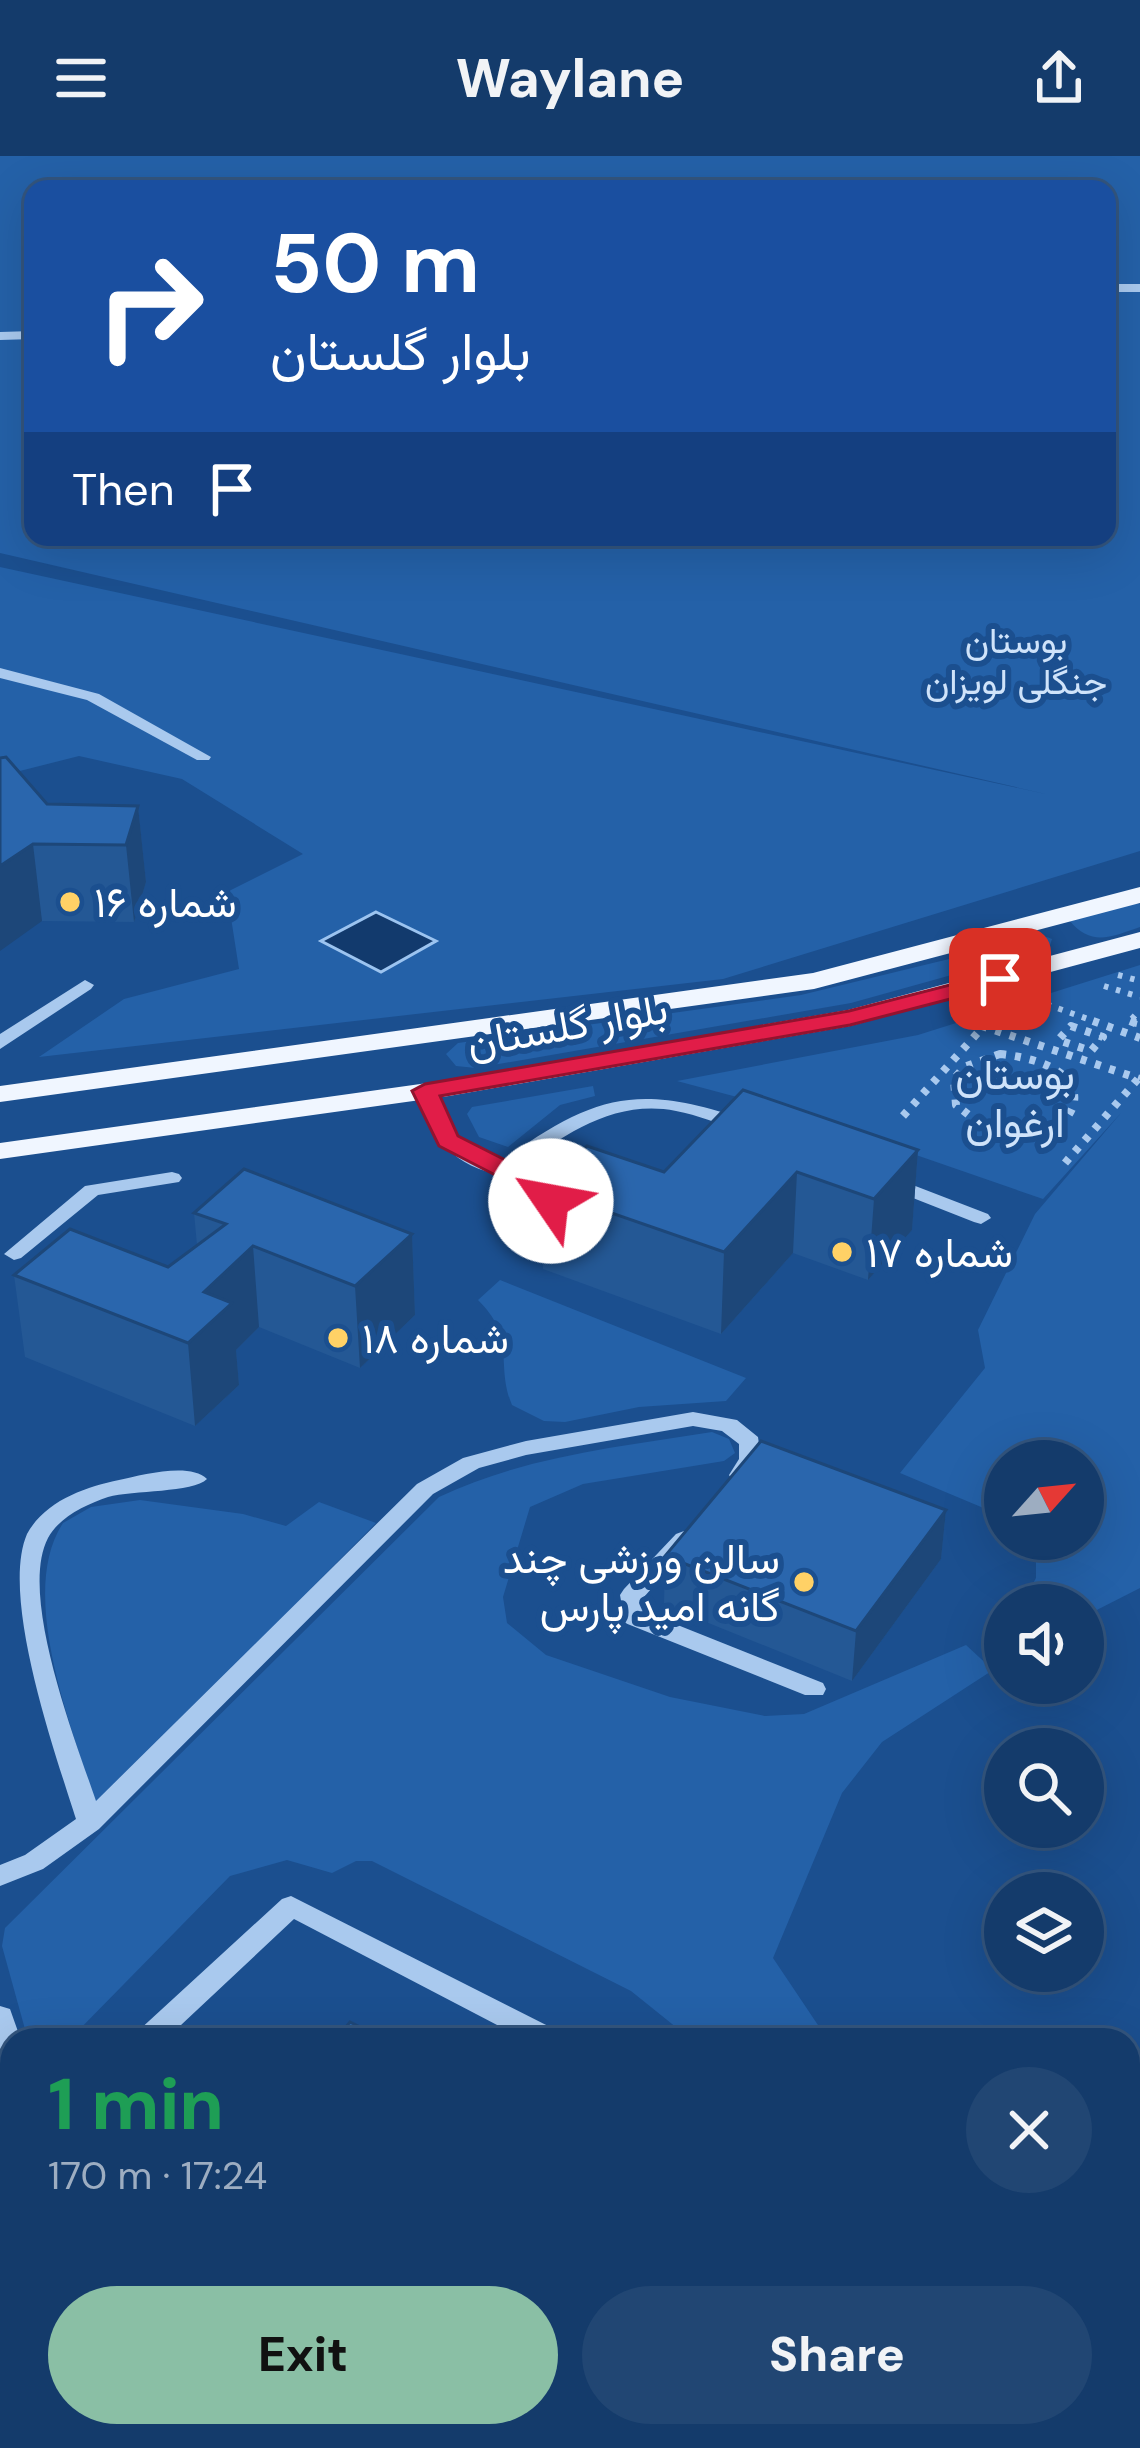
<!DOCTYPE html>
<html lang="en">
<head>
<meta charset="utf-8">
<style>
  :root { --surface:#143b6b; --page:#214673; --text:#f1f3f6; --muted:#9dadc1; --line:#33557e; --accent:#8abfa5 }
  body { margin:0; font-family:"DM Sans",Vazirmatn,sans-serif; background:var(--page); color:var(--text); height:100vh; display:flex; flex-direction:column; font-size:45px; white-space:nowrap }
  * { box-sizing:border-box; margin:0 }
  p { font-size:39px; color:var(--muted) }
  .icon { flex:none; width:66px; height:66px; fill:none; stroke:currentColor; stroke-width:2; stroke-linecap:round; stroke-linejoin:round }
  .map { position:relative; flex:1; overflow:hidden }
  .sheet { position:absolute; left:0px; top:1872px; width:1140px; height:420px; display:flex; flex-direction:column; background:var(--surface); border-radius:36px 36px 0 0; box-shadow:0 12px 48px #0002,0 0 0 3px var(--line) }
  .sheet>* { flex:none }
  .top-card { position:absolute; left:24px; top:24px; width:1092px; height:366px; border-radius:24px; box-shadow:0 12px 48px #0002,0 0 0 3px var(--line); background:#1a4fa0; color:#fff; overflow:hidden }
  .needle { width:78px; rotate:63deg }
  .controls { position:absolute; left:984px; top:1284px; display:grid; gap:24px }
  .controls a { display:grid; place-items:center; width:120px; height:120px; border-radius:50%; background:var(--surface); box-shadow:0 12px 48px #0002,0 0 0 3px var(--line); font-size:60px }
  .pin { position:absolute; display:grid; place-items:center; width:102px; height:102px; color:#fff; margin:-51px; border-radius:24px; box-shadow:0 6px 18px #0006 }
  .me { position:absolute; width:132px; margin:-66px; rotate:303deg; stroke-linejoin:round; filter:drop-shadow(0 0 9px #0008) }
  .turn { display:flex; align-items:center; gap:42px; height:252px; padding:0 48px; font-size:54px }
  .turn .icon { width:156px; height:156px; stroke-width:2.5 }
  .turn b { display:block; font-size:84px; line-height:102px }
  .then { display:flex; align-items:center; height:114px; padding:0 48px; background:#0003; gap:24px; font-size:45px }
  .round { display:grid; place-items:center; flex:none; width:126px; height:126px; border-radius:63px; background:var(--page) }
  .overview { display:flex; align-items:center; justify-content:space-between; height:204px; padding:0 48px }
  h1 { font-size:72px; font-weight:800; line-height:90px; color:#1e9e55 }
  .cta { display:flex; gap:24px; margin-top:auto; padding:24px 48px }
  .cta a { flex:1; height:138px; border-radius:72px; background:var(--accent); color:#111; font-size:48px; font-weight:800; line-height:138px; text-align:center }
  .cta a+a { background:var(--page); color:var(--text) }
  header { display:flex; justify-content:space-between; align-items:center; height:156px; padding:0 48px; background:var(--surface); font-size:54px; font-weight:800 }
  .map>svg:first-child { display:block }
</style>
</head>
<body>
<header><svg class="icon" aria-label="menu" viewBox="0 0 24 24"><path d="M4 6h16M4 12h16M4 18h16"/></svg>Waylane<svg class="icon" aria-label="share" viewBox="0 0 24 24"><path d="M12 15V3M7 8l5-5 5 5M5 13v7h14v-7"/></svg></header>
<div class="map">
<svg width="1140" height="2292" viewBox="0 0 1140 2292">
  <rect width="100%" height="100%" fill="#1b4f8f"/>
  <path fill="#2461a8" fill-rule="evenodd" d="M 0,0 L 1140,0 L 1140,695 L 723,823 L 39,901 L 124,843 L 239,813 L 227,736 L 303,698 L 182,623 L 79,600 L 0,620 L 0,411 L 1050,639 L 0,397 ZM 33,33 L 1107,33 L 1107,381 L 33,381 Z
    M 1124,747 L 1140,748 L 1140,771 C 1111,781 1091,791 1069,764 Z
    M 1044,780 L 1052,783 L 1049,792 L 851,847 L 476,912 L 456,910 L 446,898 L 458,887 L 801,839 Z
    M 1140,809 L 1140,1432 L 1083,1461 L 1083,1449 L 1021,1449 L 1036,1422 L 1036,1390 L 1029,1383 L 1083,1383 L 1083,1305 L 1005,1305 L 1005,1361 L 900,1317 L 985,1212 L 978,1174 L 1035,1058 L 1121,957 L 1043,1043 L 786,954 L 677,925 L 918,879 Z
    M 593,930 L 595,940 L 560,949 L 508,991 L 479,981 L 467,958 L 472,951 Z
    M 500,1124 L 746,1222 L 726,1245 L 639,1251 L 565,1266 L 544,1265 L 512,1249 C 495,1208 517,1182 478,1144 Z
    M 712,1276 L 729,1283 L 735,1297 L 724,1305 L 583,1328 L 530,1351 L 503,1441 L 507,1467 L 546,1499 L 670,1541 L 765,1560 L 804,1558 L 966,1489 L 993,1514 L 882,1586 L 842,1637 L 773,1802 L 828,1884 L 692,1884 L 631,1835 L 372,1705 L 356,1705 L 332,1717 L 287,1704 L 230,1720 L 70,1883 L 28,1884 L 2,1790 L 5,1772 L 439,1341 C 526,1300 618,1291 712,1276 Z
    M 140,1344 L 243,1358 L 286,1370 L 319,1346 L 376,1367 L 96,1650 C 74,1575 16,1439 63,1367 L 91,1351 Z
    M 0,2192 L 12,2199 L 12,2280 L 142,2280 L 161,2292 L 0,2292 Z"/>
  <path fill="#123a6d" stroke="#9cc4f0" stroke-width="3" d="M 376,756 L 436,785 L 381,816 L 321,785 Z"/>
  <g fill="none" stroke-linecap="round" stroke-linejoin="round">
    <path stroke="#a9c9ee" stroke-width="6" stroke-dasharray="4.5 8" stroke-linecap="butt" d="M 1118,819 L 1140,825
      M 1104,830 L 1140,841
      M 1023,840 L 1102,868
      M 957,856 L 970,868
      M 1137,868 L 1129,866 L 1140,854"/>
    <path stroke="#a9c9ee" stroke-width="8" stroke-dasharray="6 9" stroke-linecap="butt" d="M 967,865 L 1140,923
      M 1093,865 L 1140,882
      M 1130,865 L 1140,869
      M 1071,870 L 1103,881 L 1091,895 L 1058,884 Z
      M 1000,898 C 1130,912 1064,1004 994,976 C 981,970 968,958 956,949 L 954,923 L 964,911 Z
      M 903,960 L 982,872
      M 1065,1007 L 1138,923"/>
    <path fill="#a9c9ee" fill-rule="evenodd" d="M 1107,128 L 1140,128 L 1140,136 L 1107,136 Z
      M 33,175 L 33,183 L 0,184 L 0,176 Z
      M 0,512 L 99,538 L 211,601 L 209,604 L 197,604 L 87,544 L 0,522 Z
      M 85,824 L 94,829 L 91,833 L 0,893 L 0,878 Z
      M 425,929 C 443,939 442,965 455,981 C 466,994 484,1001 500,1006 C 594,939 635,926 747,964 L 750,968 L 740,974 C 718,968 698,959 676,955 C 615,943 566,978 519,1011 L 572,1026 L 575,1030 L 565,1036 L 526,1025 L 558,1041 L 561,1045 L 551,1051 L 509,1033 L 506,1020 C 450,1010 436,984 415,935 Z
      M 172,1016 L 179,1018 L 182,1022 L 179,1026 L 98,1039 L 21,1102 L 14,1104 L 4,1098 L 85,1030 Z
      M 892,1021 L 988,1058 L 991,1062 L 981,1068 L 974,1066 L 885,1031 L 882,1027 Z
      M 693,1256 L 737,1264 L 758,1281 L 761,1303 L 748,1324 L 732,1324 L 729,1319 L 739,1303 L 739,1288 L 722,1275 L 693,1270 L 526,1299 L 479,1312 L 433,1338 L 99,1673 L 43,1713 L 0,1730 L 0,1709 L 25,1699 L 76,1663 C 55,1597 0,1441 27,1378 C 45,1345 85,1331 119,1324 C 142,1319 190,1306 207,1323 C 193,1337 133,1334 108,1341 C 87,1348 59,1361 48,1382 C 18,1439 76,1586 96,1645 L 417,1328 L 463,1302 L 526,1285 Z
      M 684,1375 L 692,1378 L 695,1383 L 644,1441 L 645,1456 L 823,1527 L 826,1533 L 823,1539 L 805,1539 L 625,1467 L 620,1439 L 624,1433 L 676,1378 Z
      M 291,1740 L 560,1876 L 564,1884 L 526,1884 L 294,1763 L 165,1884 L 133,1884 L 137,1876 L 282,1743 Z
      M 0,1850 L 10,1853 L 21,1884 L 12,1884 L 12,1910 L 0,1902 Z
      M 0,1928 L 12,1932 L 12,1957 L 0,1953 Z"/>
    <path fill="#f0f6ff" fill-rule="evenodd" d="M 1140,731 L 1140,747 L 814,833 L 0,946 L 0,930 L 813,817 Z
      M 1140,776 L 1140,792 L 850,870 L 449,940 L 0,1003 L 0,987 L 449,924 L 848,854 Z"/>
  </g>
  <path fill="#245895" d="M 0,602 L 47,648 L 138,650 L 146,726 L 134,766 L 42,765 Z
    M 918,994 L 912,1074 L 868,1124 L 793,1097 L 721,1178 L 543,1113 L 542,1033 L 664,1016 Z
    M 194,1057 L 412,1078 L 415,1159 L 360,1212 L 259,1171 L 236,1194 L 239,1229 L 195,1270 L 25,1201 L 14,1119 L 168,1111 L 197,1089 Z
    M 946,1354 L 941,1403 L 852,1525 L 664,1449 L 665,1400 Z
    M 12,2107 L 12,2163 L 4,2117 Z
    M 161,2280 L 298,2280 L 289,2292 L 183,2292 Z"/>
  <path fill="#1d4779" d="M 138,650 L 146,726 L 134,766 L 126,689 Z
    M 33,688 L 42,765 L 0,795 L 0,710 Z
    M 918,994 L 912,1074 L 868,1124 L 874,1043 Z
    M 797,1016 L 793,1097 L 721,1178 L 724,1096 Z
    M 412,1078 L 415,1159 L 360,1212 L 355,1130 Z
    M 253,1090 L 259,1171 L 236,1194 L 239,1229 L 195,1270 L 188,1187 L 204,1136 Z
    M 946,1354 L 941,1403 L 852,1525 L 856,1475 Z
    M 12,2255 L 12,2280 L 20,2280 L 22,2292 L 0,2292 L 0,2271 Z
    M 253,2280 L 298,2280 L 289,2292 L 254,2292 Z"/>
  <path fill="#2a66ad" stroke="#1d4779" stroke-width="3" d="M 6,601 L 47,648 L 138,650 L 126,689 L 33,688 L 0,710 L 0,602 Z
    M 743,934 L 918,994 L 874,1043 L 797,1016 L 724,1096 L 542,1033 L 587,990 L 664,1016 Z
    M 244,1013 L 412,1078 L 355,1130 L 253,1090 L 204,1136 L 232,1147 L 188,1187 L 14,1119 L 70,1073 L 168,1111 L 226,1068 L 194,1057 Z
    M 761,1285 L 946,1354 L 856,1475 L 665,1400 Z
    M 350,1866 L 386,1884 L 335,1884 Z
    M 12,2107 L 12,2121 L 4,2117 Z
    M 0,2243 L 12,2251 L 12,2255 L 0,2271 Z"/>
  <path fill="#e11d48" stroke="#92132f" stroke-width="3" d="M 1000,816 L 1008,818 L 1008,828 L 850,869 L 440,940 L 458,980 L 525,1014 L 529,1025 L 560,1039 L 560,1050 L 542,1050 L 507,1035 L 503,1023 L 439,990 L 412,935 L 425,928 L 849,855 Z"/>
  <g fill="#ffd166" stroke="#1b4f8f" stroke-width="4.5">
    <circle cx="70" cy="746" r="12"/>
    <circle cx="842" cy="1096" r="12"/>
    <circle cx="338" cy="1182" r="12"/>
    <circle cx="804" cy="1426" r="12"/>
  </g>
  <g text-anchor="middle" stroke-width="12" stroke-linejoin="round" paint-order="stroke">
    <g font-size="36" fill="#cfe3fa" stroke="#1b4f8f">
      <text x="1016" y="497">بوستان<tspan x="1016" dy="41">جنگلی لویزان</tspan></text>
    </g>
    <g font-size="42" fill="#fff" stroke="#1b4f8f" text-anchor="start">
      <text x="94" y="761">شماره ۱۶</text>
      <text x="866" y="1111">شماره ۱۷</text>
      <text x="362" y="1197">شماره ۱۸</text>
      <text x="780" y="1417" text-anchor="end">سالن ورزشی چند<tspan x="780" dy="48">گانه امید پارس</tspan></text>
    </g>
    <g font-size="42" fill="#fff" stroke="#1b4f8f">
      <text transform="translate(567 869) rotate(-10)" y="15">بلوار گلستان</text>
    </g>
    <g font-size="42" fill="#cfe3fa" stroke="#1b4f8f">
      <text x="1015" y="933">بوستان<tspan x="1015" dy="48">ارغوان</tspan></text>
    </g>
  </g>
</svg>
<div class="controls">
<a><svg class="needle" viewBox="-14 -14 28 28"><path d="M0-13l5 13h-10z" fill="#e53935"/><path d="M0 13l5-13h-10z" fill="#9dadc1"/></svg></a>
<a><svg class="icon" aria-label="sound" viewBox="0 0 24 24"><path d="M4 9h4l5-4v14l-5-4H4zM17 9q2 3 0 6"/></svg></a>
<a><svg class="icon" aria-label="search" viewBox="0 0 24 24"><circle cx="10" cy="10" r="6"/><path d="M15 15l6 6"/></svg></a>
<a><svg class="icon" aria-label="layers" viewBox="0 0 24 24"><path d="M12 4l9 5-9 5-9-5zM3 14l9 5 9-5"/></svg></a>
</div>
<div class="pin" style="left:1000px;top:823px;background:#d93025"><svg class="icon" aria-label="arrive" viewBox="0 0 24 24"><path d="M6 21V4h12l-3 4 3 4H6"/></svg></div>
<svg class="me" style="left:551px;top:1045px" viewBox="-20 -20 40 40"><circle r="19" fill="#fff"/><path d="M0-13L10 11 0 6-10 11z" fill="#e11d48"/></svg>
<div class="top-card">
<div class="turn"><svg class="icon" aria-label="right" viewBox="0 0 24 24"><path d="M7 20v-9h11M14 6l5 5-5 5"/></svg><div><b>50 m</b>بلوار گلستان</div></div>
<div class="then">Then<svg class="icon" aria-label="arrive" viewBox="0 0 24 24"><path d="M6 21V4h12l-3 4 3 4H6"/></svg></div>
</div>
<section class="sheet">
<div class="overview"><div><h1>1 min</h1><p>170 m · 17:24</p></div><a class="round"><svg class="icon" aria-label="close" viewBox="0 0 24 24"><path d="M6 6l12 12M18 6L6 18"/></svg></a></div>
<div class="cta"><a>Exit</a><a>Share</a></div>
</section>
</div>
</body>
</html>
